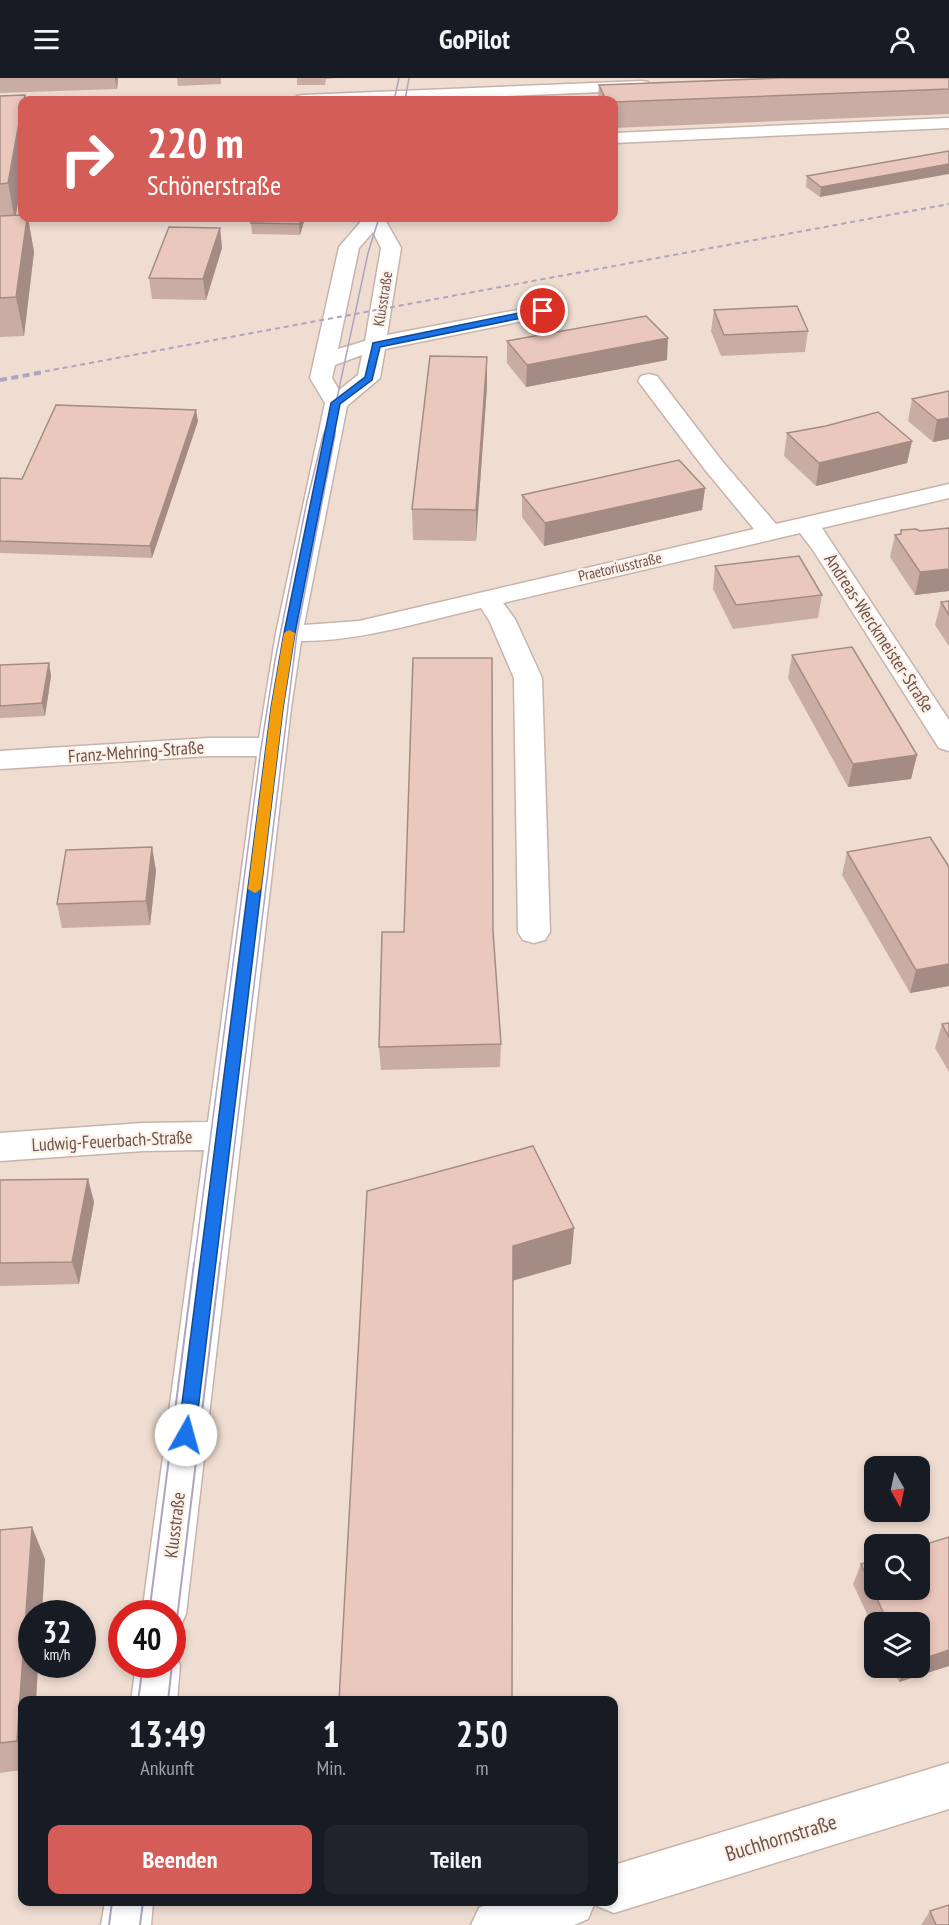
<!DOCTYPE html>
<html lang="de">
<head>
<meta charset="utf-8">
<style>
  :root { --surface:#171b24; --page:#20242c; --text:#f1f3f6; --muted:#9ea1a6; --accent:#d45e57 }
  body { margin:0; font-family:"PT Sans Narrow",sans-serif; background:var(--page); color:var(--text); height:100vh; display:flex; flex-direction:column; font-size:22px; white-space:nowrap }
  * { box-sizing:border-box; margin:0 }
  p { font-size:20px; color:var(--muted) }
  .icon { flex:none; width:33px; height:33px; fill:none; stroke:currentColor; stroke-width:2; stroke-linecap:round; stroke-linejoin:round }
  .map { position:relative; flex:1; overflow:hidden }
  .details { position:absolute; left:18px; top:1618px; width:600px; height:210px; display:flex; flex-direction:column; background:var(--surface); border-radius:12px; box-shadow:0 3px 9px #0003 }
  .details>* { flex:none }
  .banner { position:absolute; left:18px; top:18px; width:600px; height:126px; border-radius:12px; box-shadow:0 3px 9px #0003; background:#d45e57; color:#fff; overflow:hidden }
  .needle { width:39px; rotate:171deg }
  .tools { position:absolute; left:864px; top:1378px; display:grid; gap:12px }
  .tools a { display:grid; place-items:center; width:66px; height:66px; border-radius:12px; background:var(--surface); box-shadow:0 3px 9px #0003; font-size:30px }
  .speed { position:absolute; left:18px; top:1522px; display:flex; gap:12px; font-size:30px; font-weight:700; text-align:center }
  .speed>* { display:grid; place-content:center; width:78px; height:78px; border-radius:50%; background:var(--surface); box-shadow:0 3px 9px #0003; line-height:1 }
  .speed small { font-size:15px; font-weight:400 }
  .speed .limit { border:9px solid #d22; background:#fff; color:#111 }
  .pin { position:absolute; display:grid; place-items:center; width:51px; height:51px; color:#fff; margin:-26px; border:3px solid #fff; border-radius:50%; box-shadow:0 2px 6px #0007 }
  .me { position:absolute; width:66px; margin:-33px; rotate:7deg; stroke-linejoin:round; filter:drop-shadow(0 0 4px #0008) }
  .turn { display:flex; align-items:center; gap:21px; height:126px; padding:0 30px; font-size:27px }
  .turn .icon { width:78px; height:78px; stroke-width:2.5 }
  .turn b { display:block; font-size:42px; line-height:51px }
  .eta { display:flex; justify-content:space-evenly; align-items:center; height:102px; text-align:center }
  .eta b { font-size:36px; font-weight:700; line-height:42px }
  .cta { display:flex; gap:12px; margin-top:auto; padding:12px 30px }
  .cta a { flex:1; height:69px; border-radius:12px; background:var(--accent); color:#fff; font-size:24px; font-weight:700; line-height:69px; text-align:center }
  .cta a+a { background:var(--page); color:var(--text) }
  header { display:flex; justify-content:space-between; align-items:center; height:78px; padding:0 30px; background:var(--surface); font-size:27px; font-weight:700 }
  .map>svg:first-child { display:block }
</style>
</head>
<body>
<header><svg class="icon" aria-label="menu" viewBox="0 0 24 24"><path d="M4 6h16M4 12h16M4 18h16"/></svg>GoPilot<svg class="icon" aria-label="person" viewBox="0 0 24 24"><circle cx="12" cy="8" r="4"/><path d="M4 21q1-7 8-7t8 7"/></svg></header>
<div class="map">
<svg width="949" height="1847" viewBox="0 0 949 1847">
  <rect width="100%" height="100%" fill="#f9ede3"/>
  <path fill="#efddd2" fill-rule="evenodd" d="M 0,0 L 949,0 L 949,1847 L 0,1847 ZM 22,22 L 614,22 L 614,140 L 22,140 ZM 874,1389 L 920,1389 L 920,1434 L 874,1434 ZM 874,1467 L 920,1467 L 920,1512 L 874,1512 ZM 32,1536 L 82,1536 L 82,1587 L 32,1587 ZM 122,1536 L 172,1536 L 172,1587 L 122,1587 ZM 874,1545 L 920,1545 L 920,1590 L 874,1590 ZM 22,1623 L 614,1623 L 614,1824 L 22,1824 Z"/>
  <g fill="none" stroke-linecap="round" stroke-linejoin="round">
    <defs>
      <path id="minor" d="M 642,3 L 648,4 L 650,8 L 648,12 L 415,22 L 294,22 L 297,18 L 303,17 Z
        M 949,40 L 949,50 L 614,65 L 614,55 Z
        M 364,140 L 384,140 L 401,170 L 387,257 L 543,227 L 550,229 L 553,233 L 550,237 L 543,239 L 385,271 L 380,300 L 347,328 L 304,547 L 359,543 L 754,451 L 706,393 L 638,303 L 641,298 L 649,296 L 657,298 L 722,383 L 776,446 L 949,406 L 949,420 L 822,450 L 949,642 L 949,673 L 939,670 L 813,472 L 800,455 L 503,525 L 515,541 L 542,600 L 550,854 L 545,862 L 534,865 L 523,862 L 518,854 L 514,600 L 489,542 L 481,530 C 421,544 362,563 301,563 L 291,630 L 186,1536 L 179,1551 L 172,1554 L 172,1536 L 142,1536 L 204,1072 L 143,1073 L 0,1083 L 0,1055 L 143,1045 L 208,1044 L 257,678 L 209,678 L 0,691 L 0,673 L 209,660 L 259,660 L 276,555 L 325,325 L 310,300 L 339,169 ZM 373,154 L 381,170 L 365,263 L 338,271 L 359,170 ZM 362,277 L 358,297 L 339,312 L 332,300 L 335,287 Z
        M 172,1571 L 180,1587 L 177,1623 L 131,1623 L 136,1587 L 172,1587 Z
        M 949,1685 L 949,1731 L 614,1835 L 597,1828 L 595,1824 L 588,1841 L 574,1847 L 471,1847 L 479,1830 L 492,1824 L 614,1824 L 614,1787 Z
        M 105,1824 L 153,1824 L 151,1847 L 101,1847 Z"/>
    </defs>
    <use href="#minor" stroke="#c8b3ab" stroke-width="3"/>
    <use href="#minor" fill="#fff" fill-rule="evenodd"/>
    <path stroke="#aea4c0" stroke-width="1.5" d="M 394,22 L 399,0
      M 405,22 L 409,0
      M 194,1186 L 261,670 L 275,582 L 307,423 L 323,358 L 336,325 L 368,175 L 379,140
      M 220,1186 L 297,555 L 335,357 L 336,334"/>
    <path stroke="#aea4c0" stroke-width="2" d="M 149,1536 L 194,1185
      M 172,1582 L 220,1185
      M 138,1623 L 143,1587
      M 168,1623 L 172,1587
      M 109,1847 L 112,1824
      M 140,1847 L 143,1824"/>
    <path stroke="#aea4c0" stroke-width="2" stroke-dasharray="5 4" stroke-linecap="butt" d="M 36,295 L 949,126"/>
    <path stroke="#aea4c0" stroke-width="4" stroke-dasharray="7 4.5" stroke-linecap="butt" d="M 0,302 L 44,294"/>
  </g>
  <path fill="#c9aca3" d="M 0,0 L 118,0 L 117,11 L 0,15 Z
    M 177,0 L 221,0 L 221,6 L 178,8 Z
    M 293,0 L 338,0 L 326,1 L 325,7 L 297,7 L 297,0 Z
    M 949,0 L 949,36 L 614,50 L 614,22 L 598,22 L 599,7 Z
    M 25,17 L 26,22 L 22,22 L 22,101 L 16,137 L 22,140 L 28,140 L 34,174 L 24,258 L 0,259 L 0,18 Z
    M 949,73 L 820,119 L 806,109 L 807,98 Z
    M 253,140 L 305,140 L 300,157 L 252,156 L 251,145 Z
    M 220,150 L 222,170 L 206,222 L 152,221 L 149,200 Z
    M 714,232 L 808,253 L 805,274 L 721,278 L 711,253 Z
    M 507,263 L 667,282 L 526,309 L 507,285 Z
    M 487,279 L 487,308 L 476,463 L 413,462 L 412,431 Z
    M 949,313 L 949,361 L 933,364 L 908,343 L 912,321 Z
    M 198,343 L 152,480 L 0,475 L 0,400 L 22,401 Z
    M 787,355 L 912,363 L 907,385 L 816,408 L 784,378 Z
    M 705,410 L 702,432 L 544,468 L 522,439 L 522,417 Z
    M 949,450 L 949,513 L 915,517 L 890,479 L 895,457 L 900,456 L 901,452 L 920,453 Z
    M 715,488 L 822,517 L 818,540 L 733,551 L 713,511 Z
    M 949,523 L 949,568 L 935,547 L 941,524 Z
    M 792,577 L 917,677 L 911,701 L 848,709 L 788,600 Z
    M 49,585 L 51,598 L 45,638 L 0,640 L 0,587 Z
    M 152,769 L 156,793 L 150,847 L 62,850 L 57,826 Z
    M 847,774 L 949,789 L 949,908 L 910,915 L 842,797 Z
    M 493,853 L 501,966 L 500,989 L 381,992 L 379,969 L 404,854 Z
    M 949,945 L 949,994 L 935,970 L 942,946 Z
    M 88,1101 L 94,1124 L 79,1206 L 0,1208 L 0,1102 Z
    M 0,1452 L 45,1481 L 42,1536 L 32,1536 L 32,1587 L 38,1587 L 36,1623 L 22,1623 L 22,1692 L 0,1695 Z
    M 949,1459 L 949,1588 L 899,1604 L 892,1590 L 920,1590 L 920,1545 L 874,1545 L 874,1551 L 853,1506 L 861,1486 Z
    M 930,1833 L 949,1847 L 921,1847 Z"/>
  <path fill="#a48c85" d="M 115,0 L 118,0 L 117,11 Z
    M 22,29 L 22,101 L 15,142 L 8,105 Z
    M 949,86 L 949,96 L 820,119 L 821,109 Z
    M 27,140 L 28,140 L 34,174 L 24,258 L 16,219 Z
    M 301,140 L 305,140 L 300,157 L 299,146 Z
    M 220,150 L 222,170 L 206,222 L 203,201 Z
    M 668,260 L 667,282 L 526,309 L 527,287 Z
    M 487,279 L 487,308 L 476,463 L 476,432 Z
    M 196,332 L 198,343 L 152,480 L 150,468 Z
    M 949,340 L 949,361 L 933,364 L 937,342 Z
    M 912,363 L 907,385 L 816,408 L 819,385 Z
    M 705,410 L 702,432 L 544,468 L 545,445 Z
    M 949,491 L 949,513 L 915,517 L 920,494 Z
    M 49,585 L 51,598 L 45,638 L 42,625 Z
    M 917,677 L 911,701 L 848,709 L 853,686 Z
    M 152,769 L 156,793 L 150,847 L 146,823 Z
    M 949,886 L 949,908 L 910,915 L 916,892 Z
    M 88,1101 L 94,1124 L 79,1206 L 72,1184 Z
    M 574,1150 L 571,1186 L 512,1203 L 513,1168 Z
    M 32,1449 L 45,1481 L 42,1536 L 32,1536 L 32,1587 L 38,1587 L 36,1623 L 22,1623 L 22,1674 L 17,1663 Z
    M 949,1572 L 949,1588 L 899,1604 L 905,1590 L 920,1590 L 920,1582 Z"/>
  <path fill="#eac8be" stroke="#a48c85" stroke-width="1.5" d="M 782,0 L 949,0 L 949,11 L 614,24 L 614,22 L 606,22 L 599,7 Z
    M 25,17 L 24,22 L 22,22 L 22,29 L 8,105 L 0,106 L 0,18 Z
    M 284,20 L 336,21 L 335,22 L 283,22 Z
    M 949,73 L 949,86 L 821,109 L 807,98 Z
    M 22,137 L 22,140 L 27,140 L 16,219 L 0,220 L 0,138 Z
    M 253,140 L 301,140 L 299,146 L 251,145 Z
    M 169,149 L 220,150 L 203,201 L 149,200 Z
    M 797,228 L 808,253 L 724,257 L 714,232 Z
    M 646,238 L 668,260 L 527,287 L 507,263 Z
    M 430,278 L 487,279 L 476,432 L 412,431 Z
    M 949,313 L 949,340 L 937,342 L 912,321 Z
    M 56,327 L 196,332 L 150,468 L 0,463 L 0,400 L 22,401 Z
    M 878,334 L 912,363 L 819,385 L 787,355 L 826,348 Z
    M 679,382 L 705,410 L 545,445 L 522,417 Z
    M 949,450 L 949,491 L 920,494 L 895,457 L 901,456 L 901,452 L 916,451 L 920,453 Z
    M 799,478 L 822,517 L 736,527 L 715,488 Z
    M 949,523 L 949,537 L 941,524 Z
    M 852,569 L 917,677 L 853,686 L 792,577 Z
    M 413,580 L 492,580 L 493,853 L 501,966 L 379,969 L 382,854 L 404,854 Z
    M 49,585 L 42,625 L 0,628 L 0,587 Z
    M 930,759 L 949,789 L 949,886 L 916,892 L 847,774 Z
    M 152,769 L 146,823 L 57,826 L 66,772 Z
    M 949,945 L 949,959 L 942,946 Z
    M 533,1068 L 574,1150 L 513,1168 L 512,1623 L 339,1623 L 367,1113 Z
    M 88,1101 L 72,1184 L 0,1185 L 0,1102 Z
    M 32,1449 L 17,1663 L 0,1665 L 0,1452 Z
    M 949,1459 L 949,1572 L 920,1582 L 920,1545 L 888,1545 L 861,1486 L 874,1482 L 874,1512 L 920,1512 L 920,1468 Z
    M 949,1827 L 949,1847 L 936,1847 L 930,1833 Z"/>
  <path fill="#1a73e8" stroke="#114b97" stroke-width="1.5" d="M 543,230 L 546,231 L 546,235 L 380,269 L 372,302 L 340,326 L 295,555 L 283,630 L 195,1357 L 192,1362 L 186,1365 L 180,1362 L 178,1357 L 271,630 L 284,555 L 331,325 L 365,299 L 373,265 Z"/>
  <path fill="#f59e0b" d="M 289,552 L 295,555 L 283,630 L 261,811 L 255,815 L 248,811 L 271,630 L 284,555 Z"/>
  <g text-anchor="middle" stroke-width="4.5" stroke-linejoin="round" paint-order="stroke">
    <g font-size="15" fill="#6d534c" stroke="#fcf1e8">
      <text transform="translate(383 221) rotate(-81)" y="5">Klusstraße</text>
      <text transform="translate(620 489) rotate(-13)" y="5">Praetoriusstraße</text>
    </g>
    <g font-size="18" fill="#6d534c" stroke="#fcf1e8">
      <text transform="translate(879 555) rotate(57)" y="6">Andreas-Werckmeister-Straße</text>
      <text transform="translate(136 674) rotate(-4)" y="6">Franz-Mehring-Straße</text>
      <text transform="translate(112 1063) rotate(-3)" y="6">Ludwig-Feuerbach-Straße</text>
      <text transform="translate(175 1447) rotate(-83)" y="6">Klusstraße</text>
    </g>
    <g font-size="21" fill="#6d534c" stroke="#fcf1e8">
      <text transform="translate(781 1760) rotate(-17)" y="7">Buchhornstraße</text>
    </g>
  </g>
</svg>
<div class="tools">
<a><svg class="needle" viewBox="-14 -14 28 28"><path d="M0-13l5 13h-10z" fill="#e53935"/><path d="M0 13l5-13h-10z" fill="#9ea1a6"/></svg></a>
<a><svg class="icon" aria-label="search" viewBox="0 0 24 24"><circle cx="10" cy="10" r="6"/><path d="M15 15l6 6"/></svg></a>
<a><svg class="icon" aria-label="layers" viewBox="0 0 24 24"><path d="M12 4l9 5-9 5-9-5zM3 14l9 5 9-5"/></svg></a>
</div>
<div class="speed"><div>32<small>km/h</small></div><div class="limit">40</div></div>
<div class="pin" style="left:543px;top:233px;background:#d93025"><svg class="icon" aria-label="arrive" viewBox="0 0 24 24"><path d="M6 21V4h12l-3 4 3 4H6"/></svg></div>
<svg class="me" style="left:186px;top:1357px" viewBox="-20 -20 40 40"><circle r="19" fill="#fff"/><path d="M0-13L10 11 0 6-10 11z" fill="#1a73e8"/></svg>
<div class="banner">
<div class="turn"><svg class="icon" aria-label="right" viewBox="0 0 24 24"><path d="M7 20v-9h11M14 6l5 5-5 5"/></svg><div><b>220 m</b>Schönerstraße</div></div>
</div>
<section class="details">
<div class="eta">
<div><b>13:49</b><p>Ankunft</p></div>
<div><b>1</b><p>Min.</p></div>
<div><b>250</b><p>m</p></div>
</div>
<div class="cta"><a>Beenden</a><a>Teilen</a></div>
</section>
</div>
</body>
</html>
